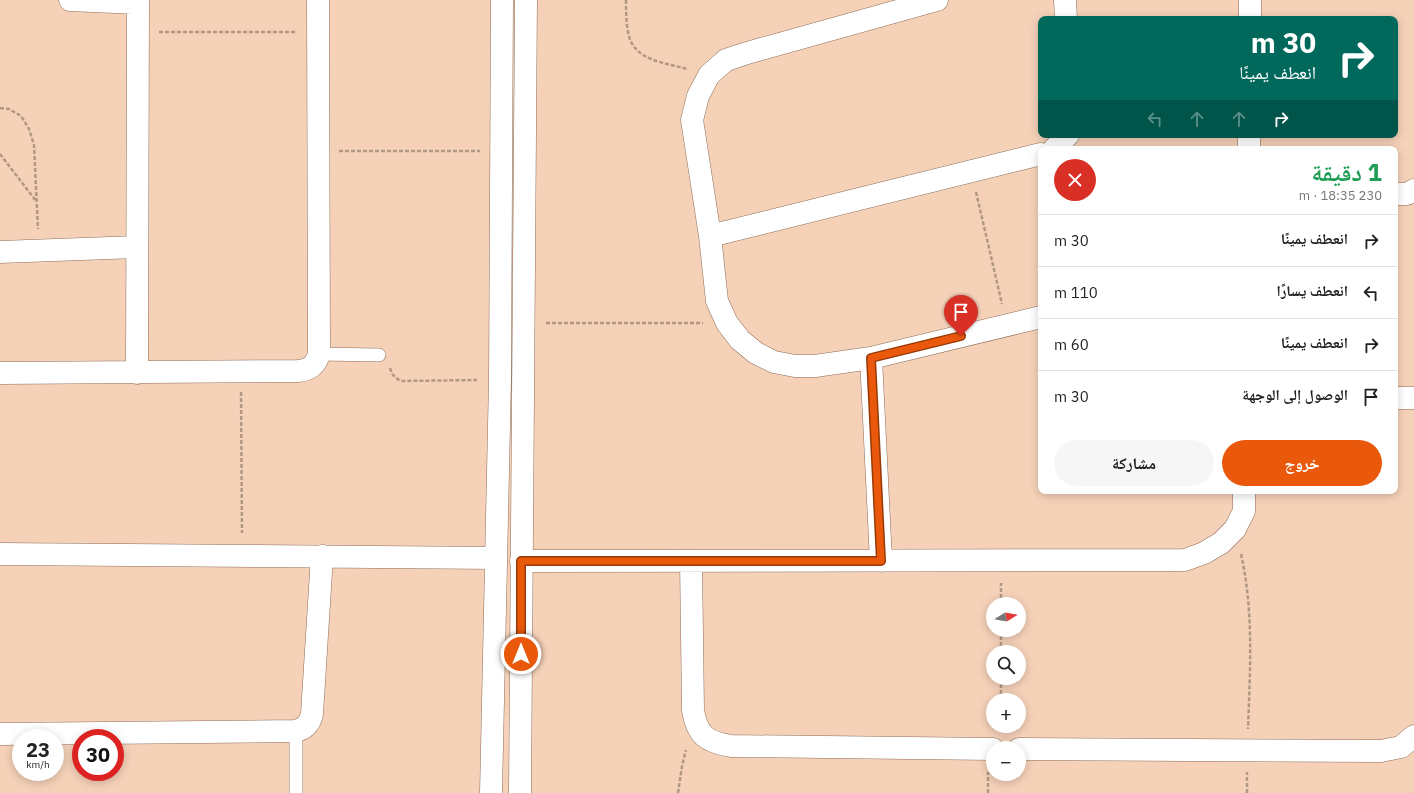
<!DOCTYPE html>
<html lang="ar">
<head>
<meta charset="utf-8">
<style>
  :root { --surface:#fff; --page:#f6f6f6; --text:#222; --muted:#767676; --line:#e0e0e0; --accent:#ea580c }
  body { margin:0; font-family:"IBM Plex Sans","Noto Naskh Arabic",sans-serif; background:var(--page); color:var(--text); direction:rtl; height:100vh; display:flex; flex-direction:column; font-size:15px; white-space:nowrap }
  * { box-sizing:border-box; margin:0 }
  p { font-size:13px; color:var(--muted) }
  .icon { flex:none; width:22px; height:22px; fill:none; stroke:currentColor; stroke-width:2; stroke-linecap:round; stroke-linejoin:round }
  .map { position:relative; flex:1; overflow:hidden; direction:ltr }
  .side { position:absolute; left:1038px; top:146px; width:360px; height:348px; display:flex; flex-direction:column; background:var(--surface); border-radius:8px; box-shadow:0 2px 10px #0003; direction:rtl }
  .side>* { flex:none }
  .hud { position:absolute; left:1038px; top:16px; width:360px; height:122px; border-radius:8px; box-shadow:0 2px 10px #0003; direction:rtl; background:#00695c; color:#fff; overflow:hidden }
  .needle { width:26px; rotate:79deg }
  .buttons { position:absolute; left:986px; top:597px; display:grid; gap:8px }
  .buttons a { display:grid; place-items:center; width:40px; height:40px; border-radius:50%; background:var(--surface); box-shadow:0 2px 10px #0003; font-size:20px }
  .speed { position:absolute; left:12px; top:729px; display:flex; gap:8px; font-size:20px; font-weight:700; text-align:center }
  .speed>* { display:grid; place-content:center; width:52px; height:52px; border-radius:50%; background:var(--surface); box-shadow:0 2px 10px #0003; line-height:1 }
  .speed small { font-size:10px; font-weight:400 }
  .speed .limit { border:6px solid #d22; background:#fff; color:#111 }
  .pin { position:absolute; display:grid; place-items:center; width:34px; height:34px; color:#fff; margin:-41px -17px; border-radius:50% 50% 50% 0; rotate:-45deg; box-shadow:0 0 4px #0007 }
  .pin .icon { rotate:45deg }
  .me { position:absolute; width:44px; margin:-22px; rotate:0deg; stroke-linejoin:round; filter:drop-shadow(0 0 3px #0008) }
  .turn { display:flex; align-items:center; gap:14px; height:84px; padding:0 16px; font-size:18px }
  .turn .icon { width:52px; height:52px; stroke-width:2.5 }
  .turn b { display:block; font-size:28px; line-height:34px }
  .lanes { display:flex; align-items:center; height:38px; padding:0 16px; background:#0003; justify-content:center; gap:20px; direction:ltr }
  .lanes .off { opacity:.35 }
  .round { display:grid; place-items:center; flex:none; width:42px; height:42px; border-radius:21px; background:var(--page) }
  .head { display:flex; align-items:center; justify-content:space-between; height:68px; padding:0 16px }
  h1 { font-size:24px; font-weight:700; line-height:30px; color:#1e9e55 }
  .primary-button { display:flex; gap:8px; margin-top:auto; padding:8px 16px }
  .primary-button a { flex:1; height:46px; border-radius:24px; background:var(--accent); color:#fff; font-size:16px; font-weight:700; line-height:46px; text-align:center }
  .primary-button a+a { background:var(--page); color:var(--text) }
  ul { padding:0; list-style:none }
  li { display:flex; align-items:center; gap:12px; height:52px; padding:0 16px; border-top:1px solid var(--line) }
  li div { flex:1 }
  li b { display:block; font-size:15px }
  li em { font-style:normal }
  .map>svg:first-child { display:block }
</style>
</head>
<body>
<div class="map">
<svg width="1414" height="793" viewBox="0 0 1414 793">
  <rect width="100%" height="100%" fill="#f5d1b8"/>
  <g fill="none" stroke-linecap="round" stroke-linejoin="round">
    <defs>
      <path id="lane" d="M 319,354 L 379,355
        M 296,793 L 296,731"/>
      <path id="street" d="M 70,0 L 138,3
        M 937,0 L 747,53 L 726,60 L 709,75 L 698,96 L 692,120 L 710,236 L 717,301 L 727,323 L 740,340 L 756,353 L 774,362 L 795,366 L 815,366 L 871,358 L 1041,317
        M 1065,0 L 1066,19
        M 1250,19 L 1250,0
        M 1054,149 L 1068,135
        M 1249,149 L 1249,135
        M 1395,194 L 1407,194 L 1414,190
        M 710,236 L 1041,154
        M 0,252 L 137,247
        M 871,358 L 881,561
        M 0,373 L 298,371 C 310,370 316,365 319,354 L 318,0
        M 137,373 L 138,0
        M 1395,398 L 1414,398
        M 0,554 L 496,558
        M 521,561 L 1185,560 L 1204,553 L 1221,543 L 1235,529 L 1244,511 L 1244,491
        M 691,561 L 693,710 C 697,735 706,742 731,746 L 993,749
        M 0,734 L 294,731 C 304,730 310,724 312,714 L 322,556
        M 1019,749 L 1381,751 L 1401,747 L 1414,736
        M 491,793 L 500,380 L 502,0
        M 520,793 L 526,0"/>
    </defs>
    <use href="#lane" stroke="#8d6d57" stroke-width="14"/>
    <use href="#street" stroke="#8d6d57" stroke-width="23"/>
    <path stroke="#b29783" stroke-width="2.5" stroke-dasharray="4 2" stroke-linecap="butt" d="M 626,0 C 626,10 626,21 628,32 C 633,61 663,62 687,69
      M 159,32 L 296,32
      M 0,108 L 9,109 L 21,116 L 29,129 L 34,145 L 38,229
      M 339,151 L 480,151
      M 0,154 L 36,201
      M 976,192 L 1002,304
      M 546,323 L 703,323
      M 390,368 C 392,375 395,378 401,381 L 477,380
      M 241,392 L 242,533
      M 1241,554 C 1254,612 1250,670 1248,729
      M 1001,604 L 1001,583
      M 1001,652 L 1001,630
      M 1001,700 L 1001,678
      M 678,793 L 682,766 L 686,750
      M 988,793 L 988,772
      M 1247,793 L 1247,772"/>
    <use href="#lane" stroke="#fff" stroke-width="13"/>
    <use href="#street" stroke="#fff" stroke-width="22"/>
  </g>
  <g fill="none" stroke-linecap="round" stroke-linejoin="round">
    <defs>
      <path id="route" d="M 521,654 L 521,561 L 881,561 L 871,358 L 961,336"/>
    </defs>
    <use href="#route" stroke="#983908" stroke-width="10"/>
    <use href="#route" stroke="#ea580c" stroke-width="7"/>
  </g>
</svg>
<div class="buttons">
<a><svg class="needle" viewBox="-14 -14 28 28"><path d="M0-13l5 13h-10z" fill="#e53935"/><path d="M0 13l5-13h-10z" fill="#767676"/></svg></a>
<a><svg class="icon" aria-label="search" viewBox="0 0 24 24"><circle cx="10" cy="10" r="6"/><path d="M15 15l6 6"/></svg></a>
<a>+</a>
<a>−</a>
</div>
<div class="speed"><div>23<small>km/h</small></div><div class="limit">30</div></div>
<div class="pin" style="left:961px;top:336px;background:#d93025"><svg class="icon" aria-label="arrive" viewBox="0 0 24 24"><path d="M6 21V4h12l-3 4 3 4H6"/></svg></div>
<svg class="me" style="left:521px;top:654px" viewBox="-20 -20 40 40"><circle r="17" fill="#ea580c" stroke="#fff" stroke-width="3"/><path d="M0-11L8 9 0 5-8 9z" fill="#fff"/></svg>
<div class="hud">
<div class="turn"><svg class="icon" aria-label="right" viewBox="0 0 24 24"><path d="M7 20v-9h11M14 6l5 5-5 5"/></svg><div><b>30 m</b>انعطف يمينًا</div></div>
<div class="lanes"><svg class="icon off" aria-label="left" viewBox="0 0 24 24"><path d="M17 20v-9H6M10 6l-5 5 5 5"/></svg><svg class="icon off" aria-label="ahead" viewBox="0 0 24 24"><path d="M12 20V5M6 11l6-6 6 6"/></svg><svg class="icon off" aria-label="ahead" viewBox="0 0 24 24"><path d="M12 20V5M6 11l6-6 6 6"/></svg><svg class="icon" aria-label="right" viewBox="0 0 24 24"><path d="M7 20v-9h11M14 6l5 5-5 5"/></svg></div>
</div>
<section class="side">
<div class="head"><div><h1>1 دقيقة</h1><p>230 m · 18:35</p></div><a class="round" style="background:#d93025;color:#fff"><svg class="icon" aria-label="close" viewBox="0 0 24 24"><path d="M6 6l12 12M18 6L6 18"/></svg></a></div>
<ul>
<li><svg class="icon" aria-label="right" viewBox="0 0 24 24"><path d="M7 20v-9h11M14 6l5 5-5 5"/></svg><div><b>انعطف يمينًا</b></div><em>30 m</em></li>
<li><svg class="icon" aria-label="left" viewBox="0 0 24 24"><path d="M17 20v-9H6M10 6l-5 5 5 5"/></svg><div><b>انعطف يسارًا</b></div><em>110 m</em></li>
<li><svg class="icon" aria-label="right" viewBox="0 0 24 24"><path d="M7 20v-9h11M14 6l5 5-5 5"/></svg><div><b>انعطف يمينًا</b></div><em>60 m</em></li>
<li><svg class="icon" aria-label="arrive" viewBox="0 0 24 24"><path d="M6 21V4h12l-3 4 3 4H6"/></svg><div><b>الوصول إلى الوجهة</b></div><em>30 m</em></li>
</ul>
<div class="primary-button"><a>خروج</a><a>مشاركة</a></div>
</section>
</div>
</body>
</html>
